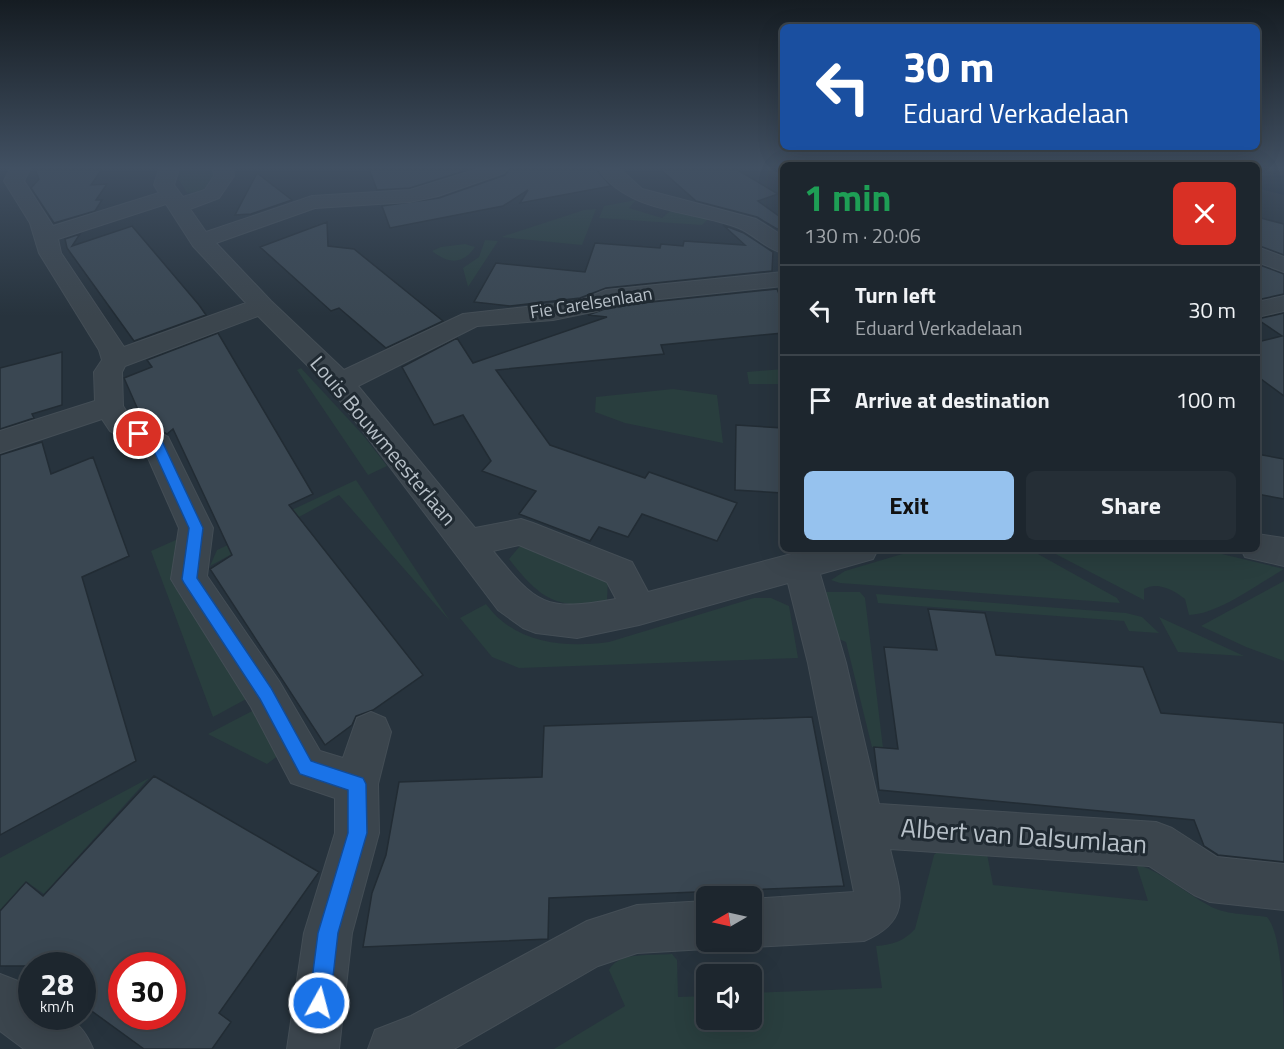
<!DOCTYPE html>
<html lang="en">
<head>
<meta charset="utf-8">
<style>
  :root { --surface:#1d262e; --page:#252e36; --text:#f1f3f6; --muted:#a0a5aa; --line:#3b434a; --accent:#96c2ee }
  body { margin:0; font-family:"Titillium Web",sans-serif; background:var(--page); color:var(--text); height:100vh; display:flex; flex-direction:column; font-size:22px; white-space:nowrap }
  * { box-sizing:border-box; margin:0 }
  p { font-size:20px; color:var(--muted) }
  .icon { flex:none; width:33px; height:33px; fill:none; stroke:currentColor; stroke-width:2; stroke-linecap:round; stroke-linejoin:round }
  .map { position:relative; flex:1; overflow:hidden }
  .details { position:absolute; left:780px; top:162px; width:480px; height:390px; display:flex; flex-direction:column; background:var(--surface); border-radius:9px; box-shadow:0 6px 24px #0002,0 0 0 2px var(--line) }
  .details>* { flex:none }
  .top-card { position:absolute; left:780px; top:24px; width:480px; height:126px; border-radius:9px; box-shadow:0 6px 24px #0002,0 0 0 2px var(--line); background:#1a4fa0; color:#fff; overflow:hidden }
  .needle { width:39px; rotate:261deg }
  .fabs { position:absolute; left:696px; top:886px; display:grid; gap:12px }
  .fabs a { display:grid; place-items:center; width:66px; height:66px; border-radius:9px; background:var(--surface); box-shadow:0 6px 24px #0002,0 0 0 2px var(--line); font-size:30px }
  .speed { position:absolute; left:18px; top:952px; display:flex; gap:12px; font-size:30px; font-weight:700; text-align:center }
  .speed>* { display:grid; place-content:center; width:78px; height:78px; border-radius:50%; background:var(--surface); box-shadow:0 6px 24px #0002,0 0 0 2px var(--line); line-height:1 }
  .speed small { font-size:15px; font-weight:400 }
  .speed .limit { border:9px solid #d22; background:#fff; color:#111 }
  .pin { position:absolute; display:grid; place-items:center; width:51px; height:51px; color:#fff; margin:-26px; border:3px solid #fff; border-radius:50%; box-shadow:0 2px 6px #0007 }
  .me { position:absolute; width:66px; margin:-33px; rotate:7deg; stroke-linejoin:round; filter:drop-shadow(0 0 4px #0008) }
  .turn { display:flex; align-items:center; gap:21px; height:126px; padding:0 24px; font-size:27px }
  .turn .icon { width:78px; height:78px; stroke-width:2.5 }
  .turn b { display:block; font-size:42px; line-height:51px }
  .round { display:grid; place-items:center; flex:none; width:63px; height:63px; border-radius:9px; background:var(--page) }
  .overview { display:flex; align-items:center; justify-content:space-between; height:102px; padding:0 24px }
  h1 { font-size:36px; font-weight:700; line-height:45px; color:#1e9e55 }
  .primary-button { display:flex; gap:12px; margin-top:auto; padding:12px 24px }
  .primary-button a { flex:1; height:69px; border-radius:9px; background:var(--accent); color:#111; font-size:24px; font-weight:700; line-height:69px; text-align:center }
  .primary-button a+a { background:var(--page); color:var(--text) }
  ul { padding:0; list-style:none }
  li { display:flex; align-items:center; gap:18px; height:90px; padding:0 24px; border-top:2px solid var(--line) }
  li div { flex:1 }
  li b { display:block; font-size:22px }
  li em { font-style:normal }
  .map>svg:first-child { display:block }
</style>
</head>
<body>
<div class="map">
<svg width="1284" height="1049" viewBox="0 0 1284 1049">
  <rect width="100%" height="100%" fill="#27333d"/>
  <path fill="#293e3e" d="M 181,169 L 211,169 L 216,174 L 207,192 L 187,193 L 179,180 Z
    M 636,200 L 629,208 L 662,218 L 675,207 L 709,218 L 702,225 L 599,218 L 604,206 Z
    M 596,209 L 582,245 L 501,237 L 584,210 Z
    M 485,240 L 498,241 L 468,287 L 463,268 L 479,257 Z
    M 465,244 L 475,247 C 463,265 448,264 432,251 L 441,247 Z
    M 301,368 L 363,435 L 387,466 L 368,475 L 297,370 Z
    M 783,369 L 783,384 L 749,384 L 747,372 Z
    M 673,389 L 717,395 L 723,443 L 625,423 L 595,412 L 596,397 Z
    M 356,480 L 450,621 L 339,495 L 210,566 L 217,550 L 258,531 L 266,522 Z
    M 178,539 L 250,697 L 213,717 L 151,551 Z
    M 520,546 L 608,580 L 607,600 C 557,613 538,596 509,559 Z
    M 919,549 L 1029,549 L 1117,598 L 1120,603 L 840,583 L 831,580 L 845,571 Z
    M 1046,549 L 1201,549 L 1284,569 C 1260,583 1217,615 1189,615 L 1185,599 C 1174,590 1157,581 1144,589 L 1144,600 Z
    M 1284,581 L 1284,661 L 1246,647 L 1201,626 Z
    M 826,592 L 860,592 L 865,598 L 883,748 L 872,747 L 846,642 L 834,637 Z
    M 876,594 L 1126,613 L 1142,617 L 1159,633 L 1129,631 L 1124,621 L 878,603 Z
    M 754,598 L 771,598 L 789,606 L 798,658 L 519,668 L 492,657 L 460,618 L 486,604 C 515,644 564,648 609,642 Z
    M 1159,617 L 1244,656 L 1178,652 Z
    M 256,709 L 283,752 L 267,764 L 208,734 Z
    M 149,778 L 44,894 L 27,882 L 0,910 L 0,858 Z
    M 938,851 L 987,854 L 993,885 L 1148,901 L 1137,867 L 1139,865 C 1165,874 1184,892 1208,905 C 1224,915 1248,914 1267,917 C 1284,936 1284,1018 1284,1049 L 554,1049 L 625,1006 L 609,970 C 618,951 654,956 672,954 L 677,960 L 678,997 L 706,996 L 706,1020 L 752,1020 L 752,993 L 882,988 L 876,946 C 892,945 904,941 915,929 L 934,855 Z"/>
  <path fill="#1b2b3a" d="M 1257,169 L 1284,175 L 1284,195 L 1257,188 Z"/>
  <path fill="#3a4752" stroke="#222c34" stroke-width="1.5" fill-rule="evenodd" d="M 35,169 L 102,169 L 91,185 L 107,184 L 96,200 L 102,200 L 95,211 L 54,223 L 31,188 L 39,179 Z
    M 369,169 L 471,169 L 410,188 L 377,190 Z
    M 509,169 L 596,169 L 611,186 L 520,203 L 528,190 L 503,206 L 390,228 L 382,206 L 439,198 L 505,175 Z
    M 660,169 L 736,169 L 778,194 L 758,201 L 783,219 L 783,227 L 777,229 L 757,217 L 696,201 Z
    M 257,173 L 292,200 L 251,214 L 235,215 Z
    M 1257,217 L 1284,224 L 1284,255 L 1257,245 Z
    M 327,222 L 328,246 L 354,249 L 443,321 L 386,348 L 339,308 L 331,311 L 260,247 Z
    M 723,225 L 744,233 L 773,252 L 772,271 L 606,288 L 580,298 L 510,306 L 474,302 L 496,263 L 585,272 L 595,243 L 660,248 L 661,244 L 683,246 L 684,241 L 745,245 Z
    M 132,226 L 199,305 L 206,315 L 134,341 L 67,248 L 65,239 L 80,234 L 72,246 Z
    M 1257,264 L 1284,274 L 1284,294 L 1257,300 Z
    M 777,289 L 783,303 L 783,333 L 661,345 L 664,354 L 496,370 L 550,445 L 645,478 L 649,472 L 737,503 L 717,541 L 642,514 L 628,537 L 599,527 L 590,541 L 519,514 L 536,491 L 482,471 L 491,461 L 463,415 L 434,425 L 402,367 L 457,338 L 473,363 L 607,317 L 588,315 L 613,306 Z
    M 1284,313 L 1284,396 L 1257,376 L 1257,342 L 1282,336 L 1257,319 Z
    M 218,333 L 313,494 L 289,505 L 423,675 L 373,710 L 356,716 L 352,725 L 325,745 L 210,569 L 232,555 L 173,429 L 167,434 L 143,421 L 124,378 L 152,367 L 147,360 Z
    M 62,352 L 62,405 L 32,414 L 34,418 L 0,429 L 0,368 Z
    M 736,425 L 783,428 L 783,493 L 735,490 Z
    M 42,442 L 51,474 L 93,457 L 129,556 L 82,577 L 136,761 L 0,835 L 0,455 Z
    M 1257,454 L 1284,459 L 1284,499 L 1257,494 Z
    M 928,609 L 985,613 L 996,655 L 1143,667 L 1161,713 L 1284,723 L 1284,862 L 1218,855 L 1204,846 L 1194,820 L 879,790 L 874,747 L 898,749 L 884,647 L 937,650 Z
    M 812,717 L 844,886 L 549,898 L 548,939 L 363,947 L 372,893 L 386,855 L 399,782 L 542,777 L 544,726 Z
    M 154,776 L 319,872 L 219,1013 L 231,1022 L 212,1049 L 144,1049 L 82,1004 L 82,966 L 0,966 L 0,911 L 26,882 L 43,896 ZM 122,966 L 172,966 L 172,1017 L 122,1017 Z"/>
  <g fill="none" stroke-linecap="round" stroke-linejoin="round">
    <defs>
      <path id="street" d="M 10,169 L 30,169 L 24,181 L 53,226 L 159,193 L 154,185 L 159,169 L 179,169 L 174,185 L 183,197 L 205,190 L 214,176 L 213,169 L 233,169 L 234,176 L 219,198 L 190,209 L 206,232 L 312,196 L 410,190 L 478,169 L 507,169 L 504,173 L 438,196 L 410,202 L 315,208 L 216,243 L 271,301 L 344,370 L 463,314 L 553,304 L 581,300 L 606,290 L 783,272 L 783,286 L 612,304 L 597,311 L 553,320 L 477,326 L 358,386 L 475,528 L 521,519 L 533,523 L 632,562 L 648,592 L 810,549 L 878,549 L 873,559 L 820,574 L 846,663 L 879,804 L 1156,822 L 1172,828 L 1217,857 L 1284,864 L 1284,910 L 1210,902 L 1194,895 L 1149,866 L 890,849 C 900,891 914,920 864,941 L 752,947 L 740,942 L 752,942 L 752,899 L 854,892 L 808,663 L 788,583 L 639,625 L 577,638 L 536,633 L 523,628 L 498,610 L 331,389 L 258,316 L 125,366 L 122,372 L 123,406 L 130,417 L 168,437 L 213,528 L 207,576 L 279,681 L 320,751 L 343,758 L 357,718 L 371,712 L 385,718 L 391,732 L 378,784 L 379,833 L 352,933 L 339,1049 L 287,1049 L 304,933 L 335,833 L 335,798 L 291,783 L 251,707 L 177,589 L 171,579 L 179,528 L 145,451 L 110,431 L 102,419 L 0,453 L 0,431 L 95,401 L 94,372 L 102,360 L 99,350 L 39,253 L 30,223 L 4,181 ZM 166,204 L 193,246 L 246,303 L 124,347 L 61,253 L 58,239 ZM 519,545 L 607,582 L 616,599 C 545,612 537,605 493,551 Z
        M 598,169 L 620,169 L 642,189 L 756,219 L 783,236 L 783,253 C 766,249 755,235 739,228 C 693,210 629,214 598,169 Z
        M 1257,247 L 1284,257 L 1284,272 L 1257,262 Z
        M 1284,296 L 1284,311 L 1257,317 L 1257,302 Z
        M 1257,534 L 1284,538 L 1284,566 L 1245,557 L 1241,549 L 1257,549 Z
        M 706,901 L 706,942 L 723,942 L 706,949 L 637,953 L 598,966 L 454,1049 L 368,1049 L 375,1030 L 411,1016 L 587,921 L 637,905 Z
        M 0,974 L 18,981 L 32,991 L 32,1017 C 65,1017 79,1015 93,1049 L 24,1049 L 0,1031 Z"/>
    </defs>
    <use href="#street" stroke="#444e56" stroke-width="2"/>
    <use href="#street" fill="#3b454d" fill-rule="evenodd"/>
  </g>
  <linearGradient id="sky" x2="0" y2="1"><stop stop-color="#151c22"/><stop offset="0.53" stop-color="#415062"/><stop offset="1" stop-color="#415062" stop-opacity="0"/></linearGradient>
  <rect width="1284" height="316" fill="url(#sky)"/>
  <path fill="#1a73e8" stroke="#114b97" stroke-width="1.5" d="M 139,430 L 162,441 L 203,528 L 197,578 L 271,688 L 311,761 L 363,778 L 366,784 L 367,833 L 338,933 L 330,1003 L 327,1010 L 319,1013 L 312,1010 L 309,1003 L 318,933 L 348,833 L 348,790 L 300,774 L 260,699 L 184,583 L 182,579 L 189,528 L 152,447 L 133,434 Z"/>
  <g text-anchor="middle" stroke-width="6" stroke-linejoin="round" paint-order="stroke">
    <g font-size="18" fill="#b7c0c8" stroke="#202a32">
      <text transform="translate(591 303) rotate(-9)" y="6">Fie Carelsenlaan</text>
    </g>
    <g font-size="21" fill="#b7c0c8" stroke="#202a32">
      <text transform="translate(383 441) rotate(50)" y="7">Louis Bouwmeesterlaan</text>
    </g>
    <g font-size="26" fill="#b7c0c8" stroke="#202a32">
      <text transform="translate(1024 836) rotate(4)" y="9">Albert van Dalsumlaan</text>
    </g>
  </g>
</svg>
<div class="fabs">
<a><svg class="needle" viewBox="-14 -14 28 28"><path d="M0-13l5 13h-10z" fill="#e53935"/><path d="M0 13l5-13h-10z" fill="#a0a5aa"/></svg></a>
<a><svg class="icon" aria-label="sound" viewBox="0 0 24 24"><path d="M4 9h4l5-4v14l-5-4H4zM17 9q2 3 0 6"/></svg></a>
</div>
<div class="speed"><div>28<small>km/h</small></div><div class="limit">30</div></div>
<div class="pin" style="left:139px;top:434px;background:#d93025"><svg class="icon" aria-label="arrive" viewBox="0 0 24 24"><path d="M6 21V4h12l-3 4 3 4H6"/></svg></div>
<svg class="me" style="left:319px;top:1003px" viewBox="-20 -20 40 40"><circle r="17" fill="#1a73e8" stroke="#fff" stroke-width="3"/><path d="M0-11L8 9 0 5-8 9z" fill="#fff"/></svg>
<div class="top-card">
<div class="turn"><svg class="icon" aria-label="left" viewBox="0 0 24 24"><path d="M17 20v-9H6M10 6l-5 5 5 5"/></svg><div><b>30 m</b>Eduard Verkadelaan</div></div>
</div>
<section class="details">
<div class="overview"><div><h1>1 min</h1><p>130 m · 20:06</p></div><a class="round" style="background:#d93025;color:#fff"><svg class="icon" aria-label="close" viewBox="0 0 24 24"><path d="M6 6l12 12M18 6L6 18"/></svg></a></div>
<ul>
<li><svg class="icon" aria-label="left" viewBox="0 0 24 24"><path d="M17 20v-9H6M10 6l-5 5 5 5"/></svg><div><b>Turn left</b><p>Eduard Verkadelaan</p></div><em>30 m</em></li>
<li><svg class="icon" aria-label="arrive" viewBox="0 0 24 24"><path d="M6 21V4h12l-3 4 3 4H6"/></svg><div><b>Arrive at destination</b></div><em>100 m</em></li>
</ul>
<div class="primary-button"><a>Exit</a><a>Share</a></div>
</section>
</div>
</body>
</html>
